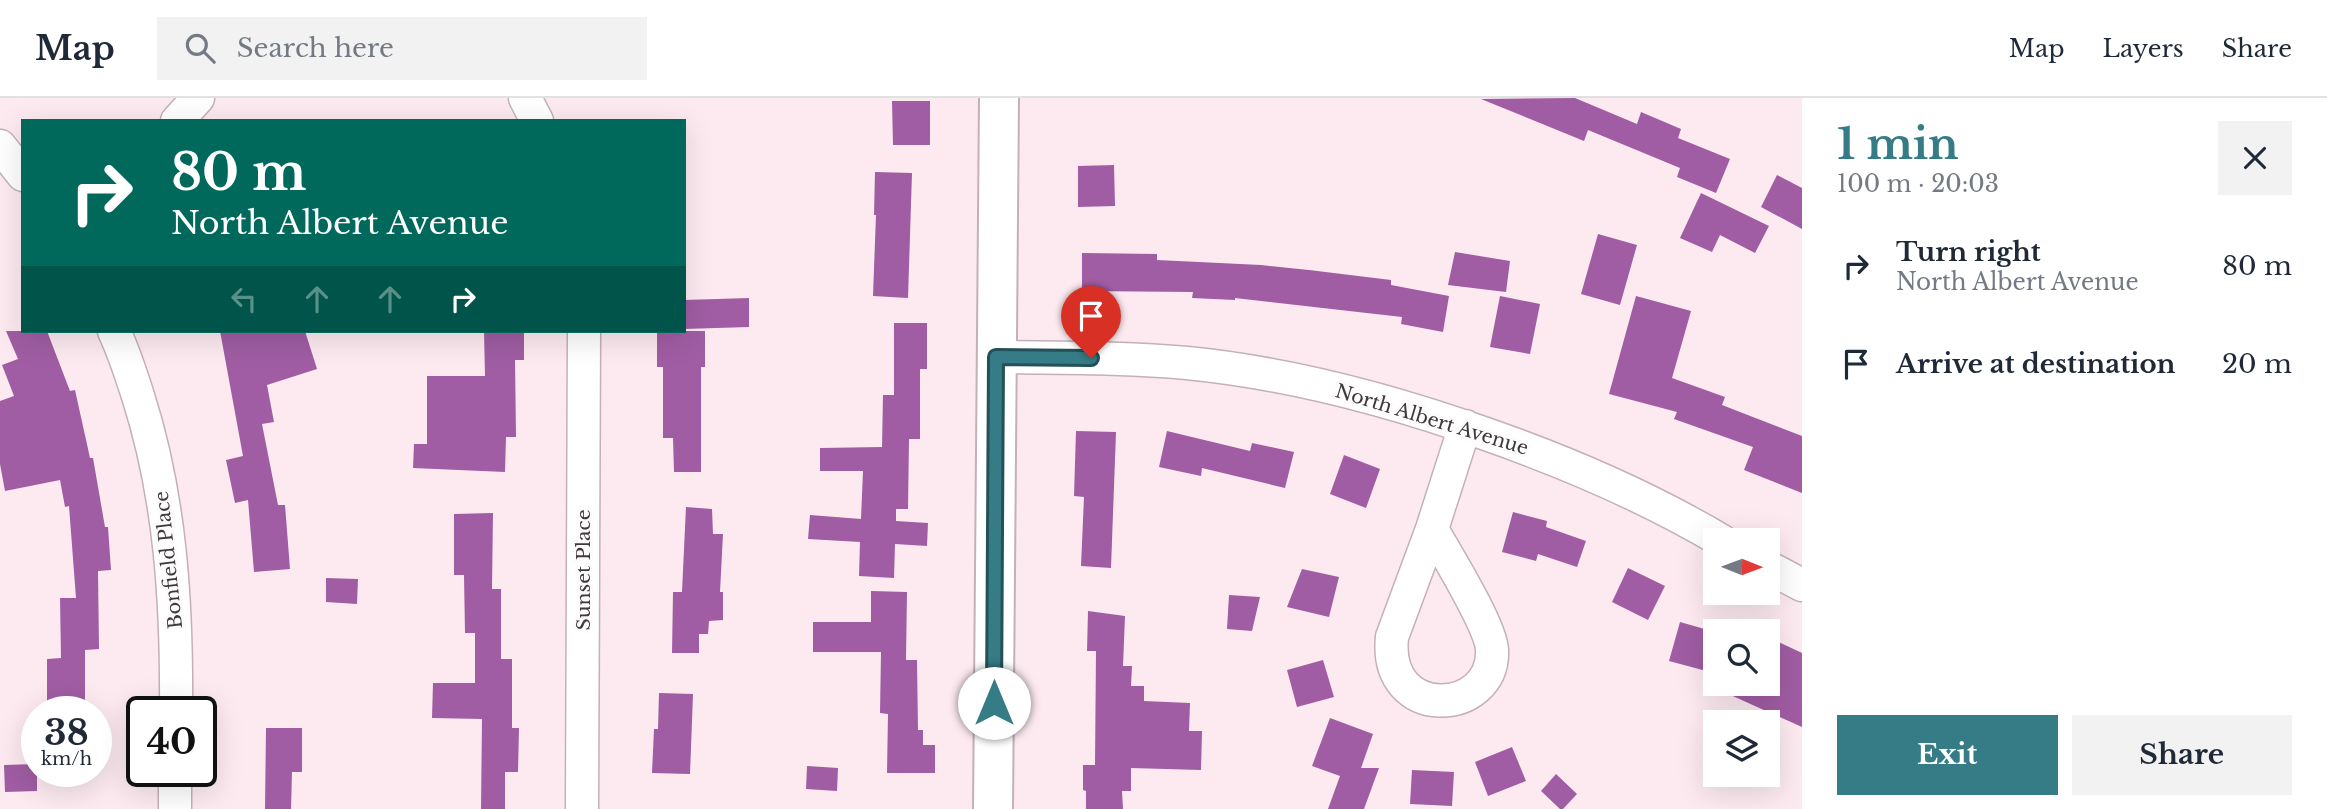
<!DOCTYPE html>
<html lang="en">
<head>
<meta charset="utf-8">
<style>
  :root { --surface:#fff; --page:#f2f2f3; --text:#1f2937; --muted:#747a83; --line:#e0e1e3; --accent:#357c86 }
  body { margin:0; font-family:"Libre Baskerville",serif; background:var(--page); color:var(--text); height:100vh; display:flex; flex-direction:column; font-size:26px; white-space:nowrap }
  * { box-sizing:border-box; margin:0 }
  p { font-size:23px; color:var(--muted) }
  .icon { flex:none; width:38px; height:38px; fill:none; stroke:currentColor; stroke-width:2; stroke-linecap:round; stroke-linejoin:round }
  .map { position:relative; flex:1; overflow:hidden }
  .side { display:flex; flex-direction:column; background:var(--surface); width:525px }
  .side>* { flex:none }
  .banner { position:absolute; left:21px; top:21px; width:665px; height:214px; border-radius:0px; box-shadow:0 7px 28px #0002; background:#00695c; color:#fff; overflow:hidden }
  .needle { width:46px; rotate:91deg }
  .tools { position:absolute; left:1703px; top:430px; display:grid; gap:14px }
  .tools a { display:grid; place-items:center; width:77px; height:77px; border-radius:0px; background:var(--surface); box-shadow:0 7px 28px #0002; font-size:35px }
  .speed { position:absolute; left:21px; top:598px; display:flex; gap:14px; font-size:35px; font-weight:700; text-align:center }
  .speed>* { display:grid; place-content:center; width:91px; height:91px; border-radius:50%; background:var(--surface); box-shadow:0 7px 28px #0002; line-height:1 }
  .speed small { font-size:18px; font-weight:400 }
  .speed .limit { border:4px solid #111; border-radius:10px; background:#fff; color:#111 }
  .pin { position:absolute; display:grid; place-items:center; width:60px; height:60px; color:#fff; margin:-72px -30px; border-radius:50% 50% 50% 0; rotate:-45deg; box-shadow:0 0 7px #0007 }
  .pin .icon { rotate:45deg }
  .me { position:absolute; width:77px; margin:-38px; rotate:0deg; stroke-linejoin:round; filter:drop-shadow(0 0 5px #0008) }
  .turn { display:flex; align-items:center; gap:24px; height:147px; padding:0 35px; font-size:32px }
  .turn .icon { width:91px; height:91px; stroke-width:2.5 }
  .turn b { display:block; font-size:49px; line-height:60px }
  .lanes { display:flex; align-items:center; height:66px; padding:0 35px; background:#0003; justify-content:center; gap:35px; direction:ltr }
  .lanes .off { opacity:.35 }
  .round { display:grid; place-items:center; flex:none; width:74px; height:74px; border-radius:0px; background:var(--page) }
  .headline { display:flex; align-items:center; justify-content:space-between; height:119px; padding:0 35px }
  h1 { font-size:42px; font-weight:700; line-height:52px; color:var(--accent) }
  .cta { display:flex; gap:14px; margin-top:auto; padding:14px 35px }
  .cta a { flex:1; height:80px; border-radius:0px; background:var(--accent); color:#fff; font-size:28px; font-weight:700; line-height:80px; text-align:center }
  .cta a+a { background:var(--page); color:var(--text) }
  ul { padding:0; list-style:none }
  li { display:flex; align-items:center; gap:21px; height:98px; padding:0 35px }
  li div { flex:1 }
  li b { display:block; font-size:26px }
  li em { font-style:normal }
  header { display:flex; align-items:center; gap:42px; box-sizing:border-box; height:98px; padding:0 35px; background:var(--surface); border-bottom:2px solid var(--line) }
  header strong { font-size:33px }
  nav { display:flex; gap:38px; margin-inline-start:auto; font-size:24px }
  .search { width:490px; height:63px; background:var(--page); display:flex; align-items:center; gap:18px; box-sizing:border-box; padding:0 24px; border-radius:0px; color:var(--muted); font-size:26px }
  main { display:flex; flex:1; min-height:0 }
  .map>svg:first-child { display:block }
</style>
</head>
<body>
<header>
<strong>Map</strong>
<div class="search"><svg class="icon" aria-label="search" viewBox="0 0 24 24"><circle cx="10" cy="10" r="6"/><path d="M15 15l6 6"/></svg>Search here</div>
<nav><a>Map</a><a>Layers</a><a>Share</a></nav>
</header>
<main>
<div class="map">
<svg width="1802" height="711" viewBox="0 0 1802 711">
  <rect width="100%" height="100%" fill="#fceaf0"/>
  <path fill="#a05da3" d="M 1575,0 L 1637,26 L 1641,14 L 1681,31 L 1678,40 L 1730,61 L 1716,95 L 1677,79 L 1680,70 L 1588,32 L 1584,43 L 1481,1 Z
    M 892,3 L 930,3 L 930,47 L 893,47 Z
    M 1114,67 L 1115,108 L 1078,109 L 1078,68 Z
    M 875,74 L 912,75 L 908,200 L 873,198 L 876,117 L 874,117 Z
    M 1777,77 L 1802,90 L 1802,131 L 1761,109 Z
    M 1701,95 L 1769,128 L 1755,155 L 1720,137 L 1712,154 L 1680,140 Z
    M 1598,136 L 1637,147 L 1620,207 L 1581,196 Z
    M 1455,154 L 1510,163 L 1506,194 L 1448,187 Z
    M 1082,155 L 1157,156 L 1157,162 L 1261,167 L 1309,172 L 1391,182 L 1391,187 L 1449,198 L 1443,234 L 1401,226 L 1402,219 L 1235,200 L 1235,202 L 1192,200 L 1193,194 L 1082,193 Z
    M 1500,198 L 1540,206 L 1530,256 L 1490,249 Z
    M 1636,198 L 1691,213 L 1672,280 L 1725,299 L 1722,307 L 1802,338 L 1802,395 L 1744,372 L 1753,349 L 1674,321 L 1677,314 L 1609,296 Z
    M 749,200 L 749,229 L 684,231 L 684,202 Z
    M 894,225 L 927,225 L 927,271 L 920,271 L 920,341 L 909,341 L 908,411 L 896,411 L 896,423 L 928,425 L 927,448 L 895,446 L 894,480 L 859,478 L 860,444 L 808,441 L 810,417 L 861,421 L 863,373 L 820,373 L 820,350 L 882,349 L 883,297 L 894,297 Z
    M 6,233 L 47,233 L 70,293 L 75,292 L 90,360 L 93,360 L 105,429 L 108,429 L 111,472 L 98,473 L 99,551 L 85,552 L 85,603 L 47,604 L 47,561 L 61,560 L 60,500 L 76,500 L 69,408 L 65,409 L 60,382 L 5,393 L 0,366 L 0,303 L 14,298 L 2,267 L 18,261 Z
    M 220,233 L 305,233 L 317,271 L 267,287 L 274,324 L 262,326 L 278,407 L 285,407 L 290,471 L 254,474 L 248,402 L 235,405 L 226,362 L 243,358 Z
    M 484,233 L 524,233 L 524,262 L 515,262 L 516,339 L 506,339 L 505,374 L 413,370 L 414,346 L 427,346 L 427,278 L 485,278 Z
    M 657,233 L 705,233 L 705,269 L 701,269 L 701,374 L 674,374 L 673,340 L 663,340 L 663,269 L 657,269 Z
    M 1076,333 L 1116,334 L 1111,470 L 1081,468 L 1084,399 L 1074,398 Z
    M 1167,333 L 1250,353 L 1252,345 L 1294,354 L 1285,390 L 1202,370 L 1201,378 L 1159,369 Z
    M 1344,357 L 1380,371 L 1366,410 L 1330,396 Z
    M 686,409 L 712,411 L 713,436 L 723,436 L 720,494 L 723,494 L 723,522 L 709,523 L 708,536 L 699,536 L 699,555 L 672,555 L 673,494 L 682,494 Z
    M 1513,414 L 1547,423 L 1546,429 L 1586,443 L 1577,469 L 1538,456 L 1536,463 L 1502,454 Z
    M 493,415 L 492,491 L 501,491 L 501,561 L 512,561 L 512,630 L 519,630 L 518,674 L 505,674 L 505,711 L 481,711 L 482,621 L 432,620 L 433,585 L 475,585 L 475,535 L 465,535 L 464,477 L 454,477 L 454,416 Z
    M 1628,470 L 1665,488 L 1648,522 L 1612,504 Z
    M 1302,471 L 1339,479 L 1329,519 L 1287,509 Z
    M 326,480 L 358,481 L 357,506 L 326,504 Z
    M 871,493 L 907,494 L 906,562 L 917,562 L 918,632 L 923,632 L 923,647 L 935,647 L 935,675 L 887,675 L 888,616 L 880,615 L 881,554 L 813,554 L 813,524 L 871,524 Z
    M 1229,497 L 1260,499 L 1252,533 L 1227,531 Z
    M 1088,513 L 1125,518 L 1123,568 L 1132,568 L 1131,588 L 1144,588 L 1144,603 L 1190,605 L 1189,633 L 1202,633 L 1201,672 L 1131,670 L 1131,693 L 1122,693 L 1123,711 L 1086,711 L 1086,693 L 1083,692 L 1083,667 L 1095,667 L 1096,553 L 1087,553 Z
    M 1680,524 L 1715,534 L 1715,559 L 1710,574 L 1669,563 Z
    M 1768,539 L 1802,555 L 1802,629 L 1706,586 L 1768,586 Z
    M 1323,562 L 1334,599 L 1297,609 L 1287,572 Z
    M 659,595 L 693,596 L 690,676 L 652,675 L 654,631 L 658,631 Z
    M 1330,620 L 1373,636 L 1361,670 L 1379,670 L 1364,711 L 1328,711 L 1340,678 L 1312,668 Z
    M 266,630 L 302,630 L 302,674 L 292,674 L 291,711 L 265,711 Z
    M 1512,649 L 1526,683 L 1488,698 L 1475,664 Z
    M 37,666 L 37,693 L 5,694 L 4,667 Z
    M 807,668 L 838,670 L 837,693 L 806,691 Z
    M 1412,672 L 1454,674 L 1452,708 L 1410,706 Z
    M 1556,676 L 1577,696 L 1563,711 L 1560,711 L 1541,693 Z"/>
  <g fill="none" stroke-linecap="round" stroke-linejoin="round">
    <defs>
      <path id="minor" d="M 525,0 L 537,23
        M 177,23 L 198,0
        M 0,48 L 23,77
        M 114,233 C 124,254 131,276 138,298 C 171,401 177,507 176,614
        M 996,259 C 1060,260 1124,259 1187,265 C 1289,275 1390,302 1486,336 C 1569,365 1646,398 1722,443
        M 1432,431 C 1446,456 1491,528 1492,552 C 1495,618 1383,625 1392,539 Z
        M 1432,431 L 1465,328
        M 1768,469 L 1802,487
        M 175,711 L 175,674
        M 582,711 L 584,233"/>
      <path id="tertiary" d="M 993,711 L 999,0"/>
    </defs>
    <use href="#minor" stroke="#c3b1b7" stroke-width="35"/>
    <use href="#tertiary" stroke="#c3b1b7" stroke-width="42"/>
    <use href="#minor" stroke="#fff" stroke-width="32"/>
    <use href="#tertiary" stroke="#fff" stroke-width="38"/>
  </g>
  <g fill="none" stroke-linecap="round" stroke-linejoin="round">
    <defs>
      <path id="route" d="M 994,605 L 996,259 L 1091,260"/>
    </defs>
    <use href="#route" stroke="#225157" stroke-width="18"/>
    <use href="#route" stroke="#357c86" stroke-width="12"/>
  </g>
  <g text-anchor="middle" stroke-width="7" stroke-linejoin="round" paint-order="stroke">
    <g font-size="19" fill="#40393b" stroke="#fcfcfc">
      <text transform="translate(1432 321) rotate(17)" y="7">North Albert Avenue</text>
      <text transform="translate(168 462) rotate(-96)" y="7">Bonfield Place</text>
      <text transform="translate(583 472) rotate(-90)" y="7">Sunset Place</text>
    </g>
  </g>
</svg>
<div class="tools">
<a><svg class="needle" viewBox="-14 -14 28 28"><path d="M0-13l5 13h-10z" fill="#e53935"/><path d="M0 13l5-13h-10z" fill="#747a83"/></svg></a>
<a><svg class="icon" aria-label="search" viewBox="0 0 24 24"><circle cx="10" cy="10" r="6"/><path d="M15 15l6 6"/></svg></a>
<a><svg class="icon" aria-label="layers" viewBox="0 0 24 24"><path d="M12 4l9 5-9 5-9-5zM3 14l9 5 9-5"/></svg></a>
</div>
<div class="speed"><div>38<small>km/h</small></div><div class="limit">40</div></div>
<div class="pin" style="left:1091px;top:260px;background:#d93025"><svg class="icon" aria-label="arrive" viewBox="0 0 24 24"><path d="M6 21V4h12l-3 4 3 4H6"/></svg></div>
<svg class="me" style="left:994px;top:605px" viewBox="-20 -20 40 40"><circle r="19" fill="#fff"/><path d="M0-13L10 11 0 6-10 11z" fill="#357c86"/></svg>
<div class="banner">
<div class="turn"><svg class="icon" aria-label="right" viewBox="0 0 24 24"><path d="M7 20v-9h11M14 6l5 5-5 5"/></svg><div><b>80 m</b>North Albert Avenue</div></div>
<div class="lanes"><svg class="icon off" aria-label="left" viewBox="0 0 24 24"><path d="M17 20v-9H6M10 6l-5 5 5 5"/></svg><svg class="icon off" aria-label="ahead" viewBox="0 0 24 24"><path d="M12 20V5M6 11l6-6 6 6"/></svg><svg class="icon off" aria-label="ahead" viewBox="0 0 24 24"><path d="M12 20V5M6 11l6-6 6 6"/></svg><svg class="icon" aria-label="right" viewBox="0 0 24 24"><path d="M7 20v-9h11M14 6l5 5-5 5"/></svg></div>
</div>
</div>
<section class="side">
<div class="headline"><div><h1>1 min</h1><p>100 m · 20:03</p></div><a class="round"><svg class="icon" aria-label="close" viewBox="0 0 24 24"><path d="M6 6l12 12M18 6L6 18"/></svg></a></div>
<ul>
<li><svg class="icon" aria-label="right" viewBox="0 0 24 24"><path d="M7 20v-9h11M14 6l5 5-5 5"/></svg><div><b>Turn right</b><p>North Albert Avenue</p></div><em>80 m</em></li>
<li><svg class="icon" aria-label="arrive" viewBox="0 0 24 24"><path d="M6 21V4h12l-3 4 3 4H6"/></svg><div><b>Arrive at destination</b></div><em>20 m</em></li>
</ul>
<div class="cta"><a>Exit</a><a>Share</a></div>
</section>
</main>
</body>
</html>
